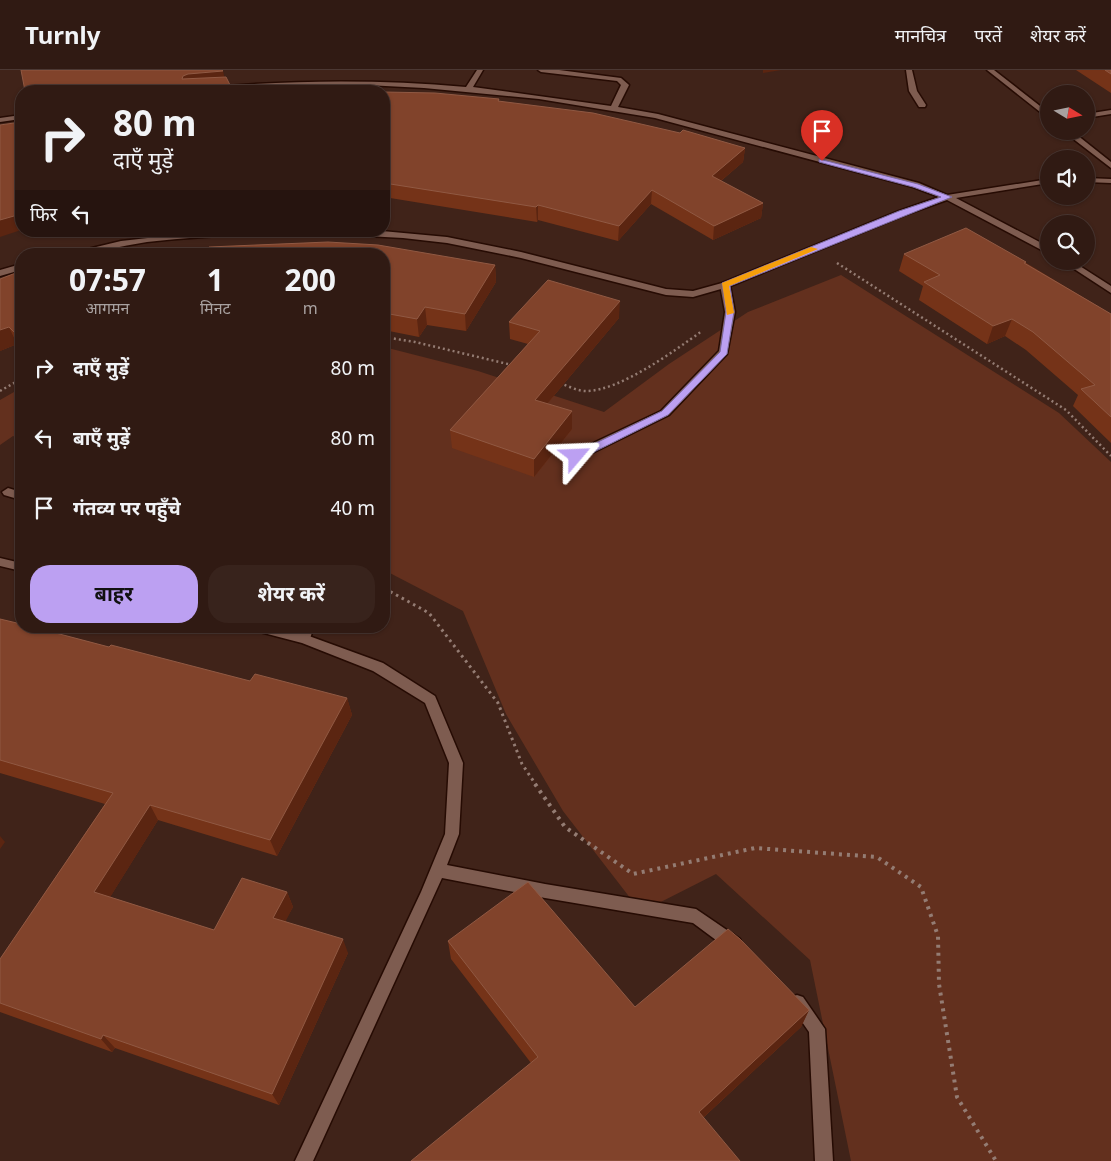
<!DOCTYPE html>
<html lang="hi">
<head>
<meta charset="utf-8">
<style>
  :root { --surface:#301a13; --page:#38231c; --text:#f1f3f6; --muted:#a8a1a0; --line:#4b3833; --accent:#bca0f2 }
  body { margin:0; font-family:"Noto Sans","Noto Sans Devanagari",sans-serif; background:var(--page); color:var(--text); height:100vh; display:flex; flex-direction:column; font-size:19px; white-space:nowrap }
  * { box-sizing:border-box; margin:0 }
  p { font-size:16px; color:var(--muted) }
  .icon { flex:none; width:28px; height:28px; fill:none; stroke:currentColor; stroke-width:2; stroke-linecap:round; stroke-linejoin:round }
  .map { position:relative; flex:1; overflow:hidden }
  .panel { position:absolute; left:15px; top:178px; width:375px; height:385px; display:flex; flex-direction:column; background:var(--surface); border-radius:20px; box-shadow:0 1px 4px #0004,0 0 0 1px var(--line) }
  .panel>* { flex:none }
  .hud { position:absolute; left:15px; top:15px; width:375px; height:152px; border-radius:20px; box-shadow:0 1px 4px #0004,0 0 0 1px var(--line); background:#301a13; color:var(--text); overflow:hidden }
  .needle { width:32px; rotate:100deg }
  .buttons { position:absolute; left:1040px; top:15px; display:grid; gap:10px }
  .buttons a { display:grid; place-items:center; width:55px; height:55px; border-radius:50%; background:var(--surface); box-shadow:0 1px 4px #0004,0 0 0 1px var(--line); font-size:25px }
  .pin { position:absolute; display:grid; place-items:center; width:42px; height:42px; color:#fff; margin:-51px -21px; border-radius:50% 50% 50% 0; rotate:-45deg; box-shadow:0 0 5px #0007 }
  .pin .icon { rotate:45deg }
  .me { position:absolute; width:55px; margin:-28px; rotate:64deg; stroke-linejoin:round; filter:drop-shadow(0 0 4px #0008) }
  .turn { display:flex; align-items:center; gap:18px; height:105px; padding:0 15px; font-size:22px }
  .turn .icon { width:65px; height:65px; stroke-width:2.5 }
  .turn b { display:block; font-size:35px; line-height:42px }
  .then { display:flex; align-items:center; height:48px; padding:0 15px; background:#0003; gap:10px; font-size:19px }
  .eta { display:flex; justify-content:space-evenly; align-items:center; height:85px; text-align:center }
  .eta b { font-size:30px; font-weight:700; line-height:35px }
  .action { display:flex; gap:10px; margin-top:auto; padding:10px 15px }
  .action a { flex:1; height:58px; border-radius:20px; background:var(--accent); color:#111; font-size:20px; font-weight:700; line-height:58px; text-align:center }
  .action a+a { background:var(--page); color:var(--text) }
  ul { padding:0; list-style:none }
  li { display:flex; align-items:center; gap:15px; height:70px; padding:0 15px }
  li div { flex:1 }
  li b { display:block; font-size:19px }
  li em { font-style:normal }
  header { display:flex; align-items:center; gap:30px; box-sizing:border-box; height:70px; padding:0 25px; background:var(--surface); border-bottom:1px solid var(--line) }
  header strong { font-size:24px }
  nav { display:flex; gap:28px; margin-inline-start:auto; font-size:18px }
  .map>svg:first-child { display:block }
</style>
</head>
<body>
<header>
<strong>Turnly</strong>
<nav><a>मानचित्र</a><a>परतें</a><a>शेयर करें</a></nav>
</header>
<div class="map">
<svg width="1111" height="1091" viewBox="0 0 1111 1091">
  <rect width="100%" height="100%" fill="#402319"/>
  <path fill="#63301e" d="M 841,205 L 1059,343 L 1111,392 L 1111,1091 L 851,1091 L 810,890 L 716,804 L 641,842 L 563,741 L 506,644 L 463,541 L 384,500 L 384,277 L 478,301 L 604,342 L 669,294 L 748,242 Z
    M 21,318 L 21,369 L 13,366 L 0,375 L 0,330 Z"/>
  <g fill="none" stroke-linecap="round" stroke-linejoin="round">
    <defs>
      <path id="service" d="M 725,212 L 730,215 L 735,242 L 727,284 L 669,345 L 580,389 L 572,389 L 571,386 L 572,383 L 661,341 L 719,281 L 725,242 L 720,215 Z
        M 8,418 L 21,422 L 21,430 L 4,425 L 2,422 Z
        M 302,556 L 314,556 L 309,572 L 299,572 L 298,569 Z"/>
      <path id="minor" d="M 477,0 L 483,0 L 473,17 L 611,36 L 621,15 L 617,11 L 541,2 L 538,0 L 559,0 L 621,8 L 629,15 L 618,37 L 658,44 L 919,113 L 947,125 L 1049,109 L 1049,113 L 956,128 L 1049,177 L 1049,184 L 947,130 L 905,145 L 728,217 L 693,227 L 666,225 L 521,188 L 447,173 L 403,168 L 330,164 L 326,161 L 382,161 L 447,167 L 521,182 L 666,219 L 693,221 L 722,213 L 899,141 L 939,127 L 913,117 L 655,48 L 539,29 L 424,18 L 366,15 L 308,15 L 187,21 L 191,19 C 283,10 374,9 466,17 Z
        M 906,0 L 912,0 L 917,21 L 926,35 L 925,37 L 919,37 L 909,21 Z
        M 987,0 L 994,0 L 1049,43 L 1049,49 Z
        M 1111,40 L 1111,44 L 1086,48 L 1086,44 Z
        M 21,45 L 21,49 L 0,52 L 0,48 Z
        M 1063,61 L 1072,61 L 1111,92 L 1111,98 Z
        M 1086,108 L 1111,109 L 1111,113 L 1086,112 Z
        M 210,161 L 278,161 L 274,164 C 232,165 189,167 147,172 C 120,176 94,184 67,184 L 121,171 Z
        M 1062,191 L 1072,191 L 1111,216 L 1111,223 Z
        M 21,194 L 21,200 L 0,206 L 0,200 Z
        M 0,488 L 21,493 L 21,501 L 0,496 Z
        M 246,556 L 272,556 L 309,566 L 383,593 L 435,626 L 463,693 L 459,764 L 447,795 L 545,814 L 696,839 L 740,869 L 742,874 L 740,879 L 734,882 L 728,879 L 693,853 L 545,828 L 442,808 L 313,1091 L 295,1091 L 421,822 L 445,764 L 449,693 L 425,633 L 373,601 L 302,573 L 248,559 Z
        M 797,925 L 803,927 L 825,959 L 833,1091 L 815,1091 L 809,962 L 789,933 L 791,927 Z"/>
    </defs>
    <use href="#service" stroke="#260b03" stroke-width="3"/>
    <use href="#minor" stroke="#260b03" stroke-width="3"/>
    <path stroke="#947c73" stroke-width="2.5" stroke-dasharray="2 3" stroke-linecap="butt" d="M 837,193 L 1066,340 L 1111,386
      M 384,267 L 415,272 L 512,295
      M 560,313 C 568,316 577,321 586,321 C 620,321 674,281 702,261
      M 0,321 L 21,309"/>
    <path stroke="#947c73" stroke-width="3" stroke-dasharray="2.5 4" stroke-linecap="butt" d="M 384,524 L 391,522 L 429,543 L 498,633 L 522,694 L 536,715"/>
    <path stroke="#947c73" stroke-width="4" stroke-dasharray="3 5" stroke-linecap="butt" d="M 535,714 L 565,757 L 633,804 L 755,778 L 877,787 L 921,817 L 938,866 L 939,914 L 957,1027 L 996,1091"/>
    <use href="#service" fill="#7e5c50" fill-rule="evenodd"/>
    <use href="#minor" fill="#7e5c50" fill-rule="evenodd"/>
  </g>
  <path fill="#753318" d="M 1076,0 L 1111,0 L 1111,23 Z
    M 384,22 L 499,29 L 499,31 L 745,78 L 743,92 L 721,111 L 763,133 L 761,148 L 713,170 L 651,134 L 618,171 L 538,150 L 537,152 L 384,127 Z
    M 384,184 L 495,195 L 496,212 L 466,261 L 427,255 L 419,267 L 384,260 Z
    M 904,184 L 1026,192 L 1026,193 L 1111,244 L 1111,373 L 1073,336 L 1078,325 L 1026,280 L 1005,266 L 987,274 L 919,230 L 923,216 L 899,201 Z
    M 21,201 L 21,279 L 17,274 L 0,281 Z
    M 619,248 L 547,334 L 572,359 L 534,407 L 452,378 L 450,360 L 528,274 L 510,269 L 509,252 Z
    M 0,549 L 109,577 L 250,611 L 347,628 L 352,645 L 277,786 L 158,750 L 110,827 L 214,860 L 287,822 L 293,837 L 285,851 L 348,883 L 279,1035 L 115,978 L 112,982 L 0,942 L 0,889 L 105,734 L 0,703 Z
    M 448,871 L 635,937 L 809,940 L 801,957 L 704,1047 L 531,993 L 451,889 Z"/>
  <path fill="#5b2511" d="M 763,0 L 781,0 L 763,3 Z
    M 223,1 L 226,14 L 182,9 L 183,6 L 188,4 Z
    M 745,78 L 743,92 L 710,120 L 712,106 Z
    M 652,120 L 651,134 L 618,171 L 619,156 Z
    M 763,133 L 761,148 L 713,170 L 714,156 Z
    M 538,135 L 538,150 L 537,152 L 536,137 Z
    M 21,144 L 21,160 L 0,167 L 0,150 Z
    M 495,195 L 496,212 L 466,261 L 465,244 Z
    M 620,231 L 619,248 L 536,347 L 535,330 Z
    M 425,237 L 427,255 L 419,267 L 417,249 Z
    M 1012,249 L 1005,266 L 987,274 L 993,256 Z
    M 9,257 L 17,274 L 0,281 L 0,260 Z
    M 21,265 L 21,274 L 18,266 Z
    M 572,341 L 572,359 L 534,407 L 534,389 Z
    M 347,628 L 352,645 L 277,786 L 270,770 Z
    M 150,735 L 158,750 L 104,837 L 94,822 Z
    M 0,766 L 5,772 L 0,779 Z
    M 287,822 L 293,837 L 280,862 L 273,848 Z
    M 343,869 L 348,883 L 279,1035 L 272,1024 Z
    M 809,940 L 801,957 L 694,1056 L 699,1042 Z
    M 103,965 L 115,978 L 112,982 L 101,969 Z"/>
  <path fill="#81432b" stroke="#905943" d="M 21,0 L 222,0 L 223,1 L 188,4 L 183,6 L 182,9 L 226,7 L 233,21 L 25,21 Z
    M 1105,0 L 1111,0 L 1111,4 Z
    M 384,22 L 435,23 L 499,29 L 498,31 L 593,43 L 680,63 L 683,60 L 745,78 L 712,106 L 763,133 L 714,156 L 652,120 L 619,156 L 538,135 L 536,137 L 384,113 Z
    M 21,52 L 21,144 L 0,150 L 0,55 Z
    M 966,158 L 1026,192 L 1024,193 L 1111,244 L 1111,347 L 1081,319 L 1095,315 L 1033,262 L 1012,249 L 993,256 L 924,212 L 940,205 L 904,184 Z
    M 328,172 L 378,175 L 495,195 L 465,244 L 425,237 L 417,249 L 384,243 L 384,232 L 385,231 L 384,231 L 384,184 L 207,184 L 209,177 Z
    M 129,178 L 131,184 L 102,184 Z
    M 21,201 L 21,265 L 18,266 L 9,257 L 0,260 L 0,209 Z
    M 548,210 L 620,231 L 535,330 L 572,341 L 534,389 L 450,360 L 540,261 L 509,252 Z
    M 0,549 L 21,554 L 21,556 L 29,556 L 109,577 L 111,575 L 250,611 L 255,604 L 347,628 L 270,770 L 150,735 L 94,822 L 214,860 L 242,808 L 287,822 L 273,848 L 343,869 L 272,1024 L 103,965 L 101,969 L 0,933 L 0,889 L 113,723 L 0,690 Z
    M 528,812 L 635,937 L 728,859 L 740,869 L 809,940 L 699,1042 L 740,1091 L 411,1091 L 538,987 L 448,871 Z"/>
  <path fill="#bca0f2" stroke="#7a689d" d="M 819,89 L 918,114 L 952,127 L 730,216 L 734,242 L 727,284 L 668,345 L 580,389 L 573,389 L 573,384 L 662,341 L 720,282 L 726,242 L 722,213 L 899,141 L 941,127 L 913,117 L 819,92 Z"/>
  <path fill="#f59e0b" d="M 811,177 L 818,179 L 729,216 L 734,243 L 727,245 L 722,213 Z"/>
</svg>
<div class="buttons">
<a><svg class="needle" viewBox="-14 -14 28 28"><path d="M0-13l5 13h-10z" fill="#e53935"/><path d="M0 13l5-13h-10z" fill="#a8a1a0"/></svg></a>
<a><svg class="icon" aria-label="sound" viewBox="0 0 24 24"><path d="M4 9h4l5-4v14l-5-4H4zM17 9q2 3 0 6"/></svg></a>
<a><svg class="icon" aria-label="search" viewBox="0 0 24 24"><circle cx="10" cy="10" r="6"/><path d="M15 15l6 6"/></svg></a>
</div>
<div class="pin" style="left:822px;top:91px;background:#d93025"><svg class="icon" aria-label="arrive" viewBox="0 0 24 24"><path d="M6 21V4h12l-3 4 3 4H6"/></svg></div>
<svg class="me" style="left:576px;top:386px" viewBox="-20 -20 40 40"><path d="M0-17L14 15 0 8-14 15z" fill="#bca0f2" stroke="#fff" stroke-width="4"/></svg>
<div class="hud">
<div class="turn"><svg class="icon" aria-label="right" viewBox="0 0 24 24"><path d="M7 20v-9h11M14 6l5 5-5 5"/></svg><div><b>80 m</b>दाएँ मुड़ें</div></div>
<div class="then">फिर<svg class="icon" aria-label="left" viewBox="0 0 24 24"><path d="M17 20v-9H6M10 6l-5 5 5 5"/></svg></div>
</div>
<section class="panel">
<div class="eta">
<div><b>07:57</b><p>आगमन</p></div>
<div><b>1</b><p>मिनट</p></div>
<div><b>200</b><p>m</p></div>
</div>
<ul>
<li><svg class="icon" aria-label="right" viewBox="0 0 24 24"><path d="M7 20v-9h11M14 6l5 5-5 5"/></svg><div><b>दाएँ मुड़ें</b></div><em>80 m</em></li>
<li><svg class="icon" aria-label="left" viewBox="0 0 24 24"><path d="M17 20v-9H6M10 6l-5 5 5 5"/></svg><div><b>बाएँ मुड़ें</b></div><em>80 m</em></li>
<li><svg class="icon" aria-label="arrive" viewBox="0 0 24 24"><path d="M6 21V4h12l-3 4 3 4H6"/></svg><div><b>गंतव्य पर पहुँचे</b></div><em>40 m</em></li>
</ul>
<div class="action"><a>बाहर</a><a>शेयर करें</a></div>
</section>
</div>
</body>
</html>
